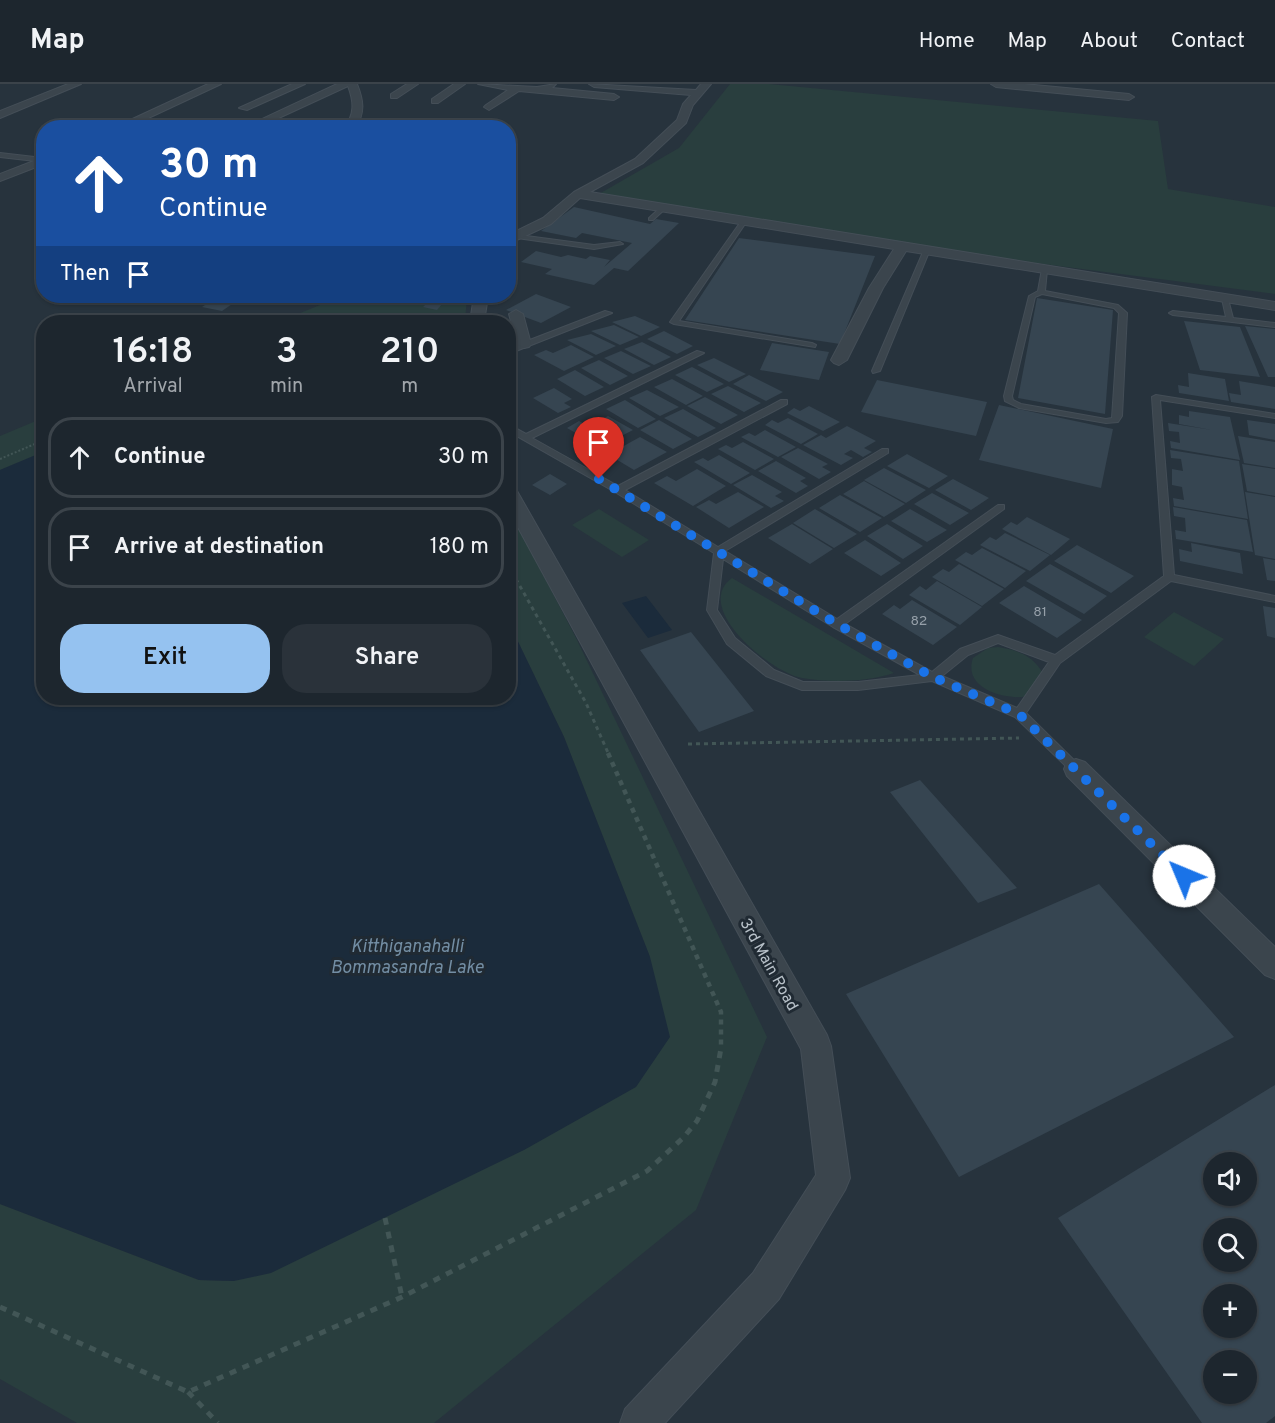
<!DOCTYPE html>
<html lang="en">
<head>
<meta charset="utf-8">
<style>
  :root { --surface:#1d262e; --page:#2a323a; --text:#f1f3f6; --muted:#a0a5aa; --line:#3b434a; --accent:#95c2f0 }
  body { margin:0; font-family:Overpass,sans-serif; background:var(--page); color:var(--text); height:100vh; display:flex; flex-direction:column; font-size:22px; white-space:nowrap }
  * { box-sizing:border-box; margin:0 }
  p { font-size:20px; color:var(--muted) }
  .icon { flex:none; width:33px; height:33px; fill:none; stroke:currentColor; stroke-width:2; stroke-linecap:round; stroke-linejoin:round }
  .map { position:relative; flex:1; overflow:hidden }
  .side { position:absolute; left:36px; top:231px; width:480px; height:390px; display:flex; flex-direction:column; background:var(--surface); border-radius:24px; box-shadow:0 2px 4px #0004,0 0 0 2px var(--line) }
  .side>* { flex:none }
  .guide { position:absolute; left:36px; top:36px; width:480px; height:183px; border-radius:24px; box-shadow:0 2px 4px #0004,0 0 0 2px var(--line); background:#1a4fa0; color:#fff; overflow:hidden }
  .buttons { position:absolute; left:1203px; top:1068px; display:grid; gap:12px }
  .buttons a { display:grid; place-items:center; width:54px; height:54px; border-radius:50%; background:var(--surface); box-shadow:0 2px 4px #0004,0 0 0 2px var(--line); font-size:30px }
  .pin { position:absolute; display:grid; place-items:center; width:51px; height:51px; color:#fff; margin:-62px -26px; border-radius:50% 50% 50% 0; rotate:-45deg; box-shadow:0 0 6px #0007 }
  .pin .icon { rotate:45deg }
  .me { position:absolute; width:66px; margin:-33px; rotate:315deg; stroke-linejoin:round; filter:drop-shadow(0 0 4px #0008) }
  .turn { display:flex; align-items:center; gap:21px; height:126px; padding:0 24px; font-size:27px }
  .turn .icon { width:78px; height:78px; stroke-width:2.5 }
  .turn b { display:block; font-size:42px; line-height:51px }
  .then { display:flex; align-items:center; height:57px; padding:0 24px; background:#0003; gap:12px; font-size:22px }
  .eta { display:flex; justify-content:space-evenly; align-items:center; height:102px; text-align:center }
  .eta b { font-size:36px; font-weight:600; line-height:42px }
  .primary-button { display:flex; gap:12px; margin-top:auto; padding:12px 24px }
  .primary-button a { flex:1; height:69px; border-radius:24px; background:var(--accent); color:#111; font-size:24px; font-weight:600; line-height:69px; text-align:center }
  .primary-button a+a { background:var(--page); color:var(--text) }
  ul { padding:0; list-style:none }
  li { display:flex; align-items:center; gap:18px; height:81px; margin:0 12px 9px; padding:0 12px; border:3px solid var(--line); border-radius:24px }
  li div { flex:1 }
  li b { display:block; font-size:22px }
  li em { font-style:normal }
  header { display:flex; align-items:center; gap:36px; box-sizing:border-box; height:84px; padding:0 30px; background:var(--surface); border-bottom:2px solid var(--line) }
  header strong { font-size:28px }
  nav { display:flex; gap:33px; margin-inline-start:auto; font-size:21px }
  .map>svg:first-child { display:block }
</style>
</head>
<body>
<header>
<strong>Map</strong>
<nav><a>Home</a><a>Map</a><a>About</a><a>Contact</a></nav>
</header>
<div class="map">
<svg width="1275" height="1339" viewBox="0 0 1275 1339">
  <rect width="100%" height="100%" fill="#27333d"/>
  <path fill="#293e3e" d="M 730,0 L 769,0 L 1158,37 L 1168,105 L 1275,123 L 1275,210 L 888,160 L 599,110 L 679,64 Z
    M 355,212 L 467,212 L 465,238 L 278,238 L 325,219 Z
    M 43,334 L 43,368 L 0,386 L 0,352 Z
    M 509,425 L 577,556 L 767,953 L 696,1126 L 434,1339 L 77,1339 L 0,1295 L 0,1120 L 199,1196 L 234,1197 L 650,873 L 564,653 L 509,539 Z
    M 599,425 L 649,456 L 622,473 L 572,441 Z
    M 732,494 L 894,589 C 866,598 831,599 802,594 C 772,589 691,524 732,494 Z
    M 1174,528 L 1224,555 L 1194,582 L 1144,553 Z
    M 998,563 C 1018,566 1034,572 1044,591 L 1030,612 C 1008,617 962,606 973,574 L 988,564 Z"/>
  <path fill="#1b2b3b" d="M 43,368 L 44,614 L 508,614 L 509,539 L 564,653 L 650,873 L 670,953 L 636,1003 L 524,1066 L 271,1189 L 234,1197 L 199,1196 L 0,1120 L 0,386 Z
    M 646,512 L 672,546 L 648,554 L 622,519 Z"/>
  <path fill="#364551" fill-rule="evenodd" d="M 574,123 L 650,140 L 656,135 L 679,139 L 628,187 L 614,184 L 594,201 L 545,190 L 552,185 L 521,178 L 536,167 L 561,173 L 568,171 L 586,175 L 590,172 L 610,176 L 604,183 L 632,159 L 582,149 L 576,154 L 541,147 Z
    M 739,154 L 875,172 L 840,260 L 685,236 Z
    M 536,210 L 571,223 L 541,239 L 506,226 Z
    M 216,214 L 235,218 L 222,227 L 202,223 Z
    M 1037,214 L 1113,226 L 1105,330 L 1018,314 Z
    M 428,218 L 442,220 L 437,226 L 423,223 Z
    M 635,232 L 660,243 L 641,252 L 612,238 Z
    M 1184,237 L 1240,243 L 1260,293 L 1200,286 Z
    M 614,241 L 639,253 L 620,261 L 591,247 Z
    M 1245,242 L 1275,245 L 1275,293 L 1268,293 Z
    M 664,247 L 693,262 L 677,270 L 647,255 Z
    M 591,250 L 616,262 L 596,271 L 567,256 Z
    M 642,258 L 671,273 L 654,281 L 624,265 Z
    M 772,259 L 829,268 L 819,296 L 760,286 Z
    M 571,261 L 594,273 L 564,287 L 534,271 L 546,266 L 553,269 Z
    M 621,267 L 651,282 L 633,290 L 604,274 Z
    M 714,274 L 746,290 L 729,298 L 697,281 Z
    M 599,276 L 628,292 L 610,301 L 581,284 Z
    M 692,283 L 724,300 L 707,308 L 675,291 Z
    M 575,286 L 604,303 L 585,312 L 557,295 Z
    M 1188,289 L 1225,295 L 1229,317 L 1179,309 L 1178,301 L 1189,303 Z
    M 749,291 L 783,308 L 766,317 L 733,300 Z
    M 672,295 L 703,312 L 686,321 L 654,303 Z
    M 877,296 L 987,318 L 976,352 L 861,328 Z
    M 1239,297 L 1275,303 L 1275,325 L 1231,318 L 1229,309 L 1241,311 Z
    M 728,302 L 761,319 L 744,328 L 711,310 Z
    M 554,304 L 572,315 L 564,319 L 571,323 L 558,329 L 533,314 Z
    M 647,306 L 679,323 L 660,332 L 629,314 Z
    M 705,313 L 738,331 L 721,340 L 687,322 Z
    M 625,316 L 656,335 L 638,344 L 606,325 Z
    M 999,321 L 1113,345 L 1101,404 L 979,376 Z
    M 809,322 L 840,338 L 823,347 L 787,329 L 794,324 L 800,327 Z
    M 683,325 L 716,344 L 698,353 L 664,334 Z
    M 1189,327 L 1230,333 L 1240,376 L 1171,364 L 1170,357 L 1180,359 L 1179,348 L 1169,347 L 1168,339 L 1212,346 L 1179,340 L 1179,331 L 1189,333 Z
    M 608,332 L 633,346 L 600,363 L 567,344 L 579,337 L 588,342 Z
    M 788,334 L 818,350 L 801,360 L 765,341 L 772,336 L 778,339 Z
    M 659,336 L 692,355 L 673,365 L 640,346 Z
    M 1247,336 L 1275,340 L 1275,356 L 1249,351 Z
    M 847,342 L 876,357 L 864,364 L 872,368 L 863,373 L 851,366 L 844,370 L 853,374 L 841,381 L 803,361 L 821,351 L 826,354 Z
    M 765,346 L 796,363 L 778,373 L 741,353 L 749,349 L 755,352 Z
    M 1238,352 L 1275,358 L 1275,384 L 1244,379 Z
    M 640,353 L 667,368 L 634,386 L 599,365 L 612,359 L 620,364 Z
    M 743,358 L 774,375 L 755,386 L 718,365 L 726,361 L 732,364 Z
    M 798,364 L 828,380 L 822,383 L 831,388 L 819,395 L 781,373 Z
    M 1170,366 L 1239,377 L 1248,435 L 1174,422 L 1173,414 L 1184,416 L 1182,403 L 1172,401 L 1172,385 L 1183,387 L 1181,375 L 1171,374 Z
    M 907,370 L 948,392 L 929,404 L 887,382 Z
    M 719,371 L 750,389 L 731,400 L 694,378 L 703,374 L 708,377 Z
    M 776,377 L 806,394 L 800,397 L 808,402 L 796,409 L 758,387 Z
    M 1242,380 L 1275,385 L 1275,412 L 1247,407 Z
    M 884,384 L 926,406 L 906,419 L 864,396 Z
    M 697,385 L 726,402 L 693,422 L 654,399 L 667,392 L 676,397 Z
    M 550,390 L 567,400 L 550,411 L 532,401 Z
    M 752,391 L 782,408 L 775,412 L 784,417 L 771,424 L 733,401 Z
    M 953,395 L 989,414 L 971,426 L 935,406 Z
    M 864,397 L 905,420 L 884,433 L 843,410 Z
    M 738,408 L 764,423 L 729,444 L 696,423 L 709,416 L 716,420 Z
    M 1245,408 L 1275,413 L 1275,475 L 1255,471 Z
    M 932,409 L 969,429 L 950,441 L 914,420 Z
    M 840,411 L 882,434 L 860,448 L 819,424 Z
    M 1173,423 L 1247,436 L 1253,468 L 1176,455 L 1175,446 L 1186,448 L 1185,434 L 1174,432 Z
    M 815,425 L 857,450 L 834,464 L 793,439 Z
    M 910,425 L 947,446 L 927,458 L 891,437 Z
    M 1027,433 L 1070,455 L 1051,471 L 1002,445 L 1011,438 L 1017,441 Z
    M 792,440 L 833,465 L 810,480 L 768,454 Z
    M 887,440 L 923,462 L 903,475 L 867,452 Z
    M 1005,449 L 1050,471 L 1030,487 L 980,461 L 990,453 L 996,456 Z
    M 865,456 L 901,479 L 881,492 L 844,469 Z
    M 1191,459 L 1240,469 L 1243,490 L 1180,477 L 1179,465 L 1192,468 Z
    M 1077,461 L 1134,492 L 1111,509 L 1054,477 Z
    M 982,464 L 1026,487 L 1005,504 L 955,476 L 966,468 L 972,471 Z
    M 1263,474 L 1275,476 L 1275,497 L 1267,496 Z
    M 959,480 L 1004,505 L 982,522 L 932,493 L 943,485 L 949,488 Z
    M 1050,480 L 1107,512 L 1084,530 L 1026,497 Z
    M 937,497 L 982,523 L 960,541 L 909,511 L 920,502 L 926,506 Z
    M 1024,502 L 1082,536 L 1057,554 L 999,519 Z
    M 912,516 L 957,543 L 933,561 L 882,530 L 894,521 L 900,525 Z
    M 1263,522 L 1275,524 L 1275,554 L 1267,552 Z
    M 691,548 L 754,627 L 699,648 L 640,566 Z
    M 920,696 L 1017,804 L 978,819 L 890,708 Z
    M 1099,800 L 1234,953 L 959,1093 L 846,910 Z
    M 1275,1001 L 1275,1332 L 1266,1339 L 1202,1339 L 1058,1134 ZM 1214,1078 L 1246,1078 L 1246,1112 L 1214,1112 ZM 1214,1144 L 1246,1144 L 1246,1178 L 1214,1178 ZM 1214,1210 L 1246,1210 L 1246,1244 L 1214,1244 ZM 1214,1276 L 1246,1276 L 1246,1310 L 1214,1310 Z"/>
  <g fill="none" stroke-linecap="round" stroke-linejoin="round">
    <defs>
      <path id="service" d="M 0,69 L 43,74 L 44,78 L 0,73 Z
        M 661,123 L 666,124 L 653,136 L 649,136 L 649,134 Z
        M 742,136 L 747,137 L 679,237 L 812,259 L 816,261 L 815,263 L 674,240 L 670,238 Z
        M 519,151 L 594,161 L 620,158 L 623,160 L 594,165 L 517,154 L 517,152 Z
        M 926,166 L 929,168 L 880,287 L 873,289 L 872,287 L 923,168 Z
        M 1042,185 L 1047,186 L 1045,207 L 1118,221 L 1127,229 L 1122,332 L 1118,338 L 1106,339 L 1019,324 L 1005,317 L 1004,312 L 1029,212 L 1038,207 ZM 1042,210 L 1114,224 L 1119,229 L 1112,334 L 1106,335 L 1021,320 L 1013,316 L 1012,312 L 1035,213 Z
        M 1225,213 L 1228,215 L 1233,234 L 1275,239 L 1275,243 L 1173,231 L 1169,229 L 1173,227 L 1226,233 L 1222,215 Z
        M 605,227 L 612,229 L 516,267 L 512,307 L 508,309 L 509,264 Z
        M 697,267 L 704,269 L 532,354 L 618,402 L 781,316 L 787,316 L 787,320 L 625,406 L 718,463 L 882,365 L 888,365 L 888,369 L 725,467 L 837,535 L 998,421 L 1004,421 L 1004,425 L 845,540 L 932,588 L 960,565 L 998,551 L 1055,571 L 1164,492 L 1152,313 L 1156,311 L 1275,330 L 1275,334 L 1160,316 L 1174,491 L 1275,512 L 1275,518 L 1171,497 L 1060,579 L 1026,629 L 1080,682 L 1082,685 L 1080,688 L 1072,688 L 1015,633 L 932,597 L 858,606 L 802,606 L 766,592 L 727,560 L 707,526 L 714,469 L 615,408 L 508,347 L 508,335 L 512,337 L 515,344 L 526,350 ZM 723,475 L 833,543 L 920,591 L 858,598 L 803,598 L 774,586 L 735,554 L 717,526 ZM 998,559 L 1049,578 L 1017,624 L 942,592 L 968,571 Z"/>
      <path id="minor" d="M 68,0 L 81,0 L 0,34 L 0,27 Z
        M 208,0 L 221,0 L 127,44 L 113,44 Z
        M 292,0 L 305,0 L 247,26 L 239,24 Z
        M 337,0 L 357,0 C 363,15 366,29 355,44 L 344,44 C 355,30 354,18 348,2 L 257,44 L 243,44 Z
        M 407,0 L 418,0 L 397,14 L 391,14 L 391,10 Z
        M 454,0 L 465,0 L 438,19 L 432,19 L 432,15 Z
        M 478,0 L 537,3 L 556,0 L 552,4 L 614,10 L 619,13 L 614,16 L 519,7 L 489,26 L 484,23 L 486,21 L 508,6 Z
        M 589,0 L 696,6 L 701,0 L 711,0 L 693,21 L 686,39 L 643,79 L 590,108 L 1275,218 L 1275,226 L 906,167 L 883,204 L 847,276 L 839,281 L 834,279 L 831,276 L 869,204 L 894,165 L 580,114 L 551,140 L 508,160 L 508,151 L 543,134 L 574,108 L 635,75 L 677,36 L 683,20 L 691,11 L 594,3 Z
        M 991,0 L 1024,0 L 1129,10 L 1134,13 L 1129,16 L 996,3 Z
        M 44,73 L 44,80 L 0,97 L 0,90 Z
        M 474,212 L 488,212 L 484,238 L 470,238 Z
        M 516,226 L 523,230 L 531,260 L 529,263 L 524,264 L 517,260 L 509,230 Z
        M 508,402 L 517,407 L 827,951 L 831,962 L 850,1094 L 845,1106 L 779,1215 L 665,1339 L 620,1339 L 625,1325 L 753,1189 L 816,1091 L 801,965 L 508,425 Z
        M 1076,675 L 1085,678 L 1275,863 L 1275,895 L 1265,891 L 1067,692 L 1064,685 L 1067,678 Z"/>
    </defs>
    <use href="#service" stroke="#444e57" stroke-width="2"/>
    <use href="#minor" stroke="#444e57" stroke-width="2"/>
    <path stroke="#425656" stroke-width="2" stroke-dasharray="2 2" stroke-linecap="butt" d="M 315,238 L 340,234 L 375,238
      M 0,375 L 44,356"/>
    <path stroke="#425656" stroke-width="3" stroke-dasharray="4 4" stroke-linecap="butt" d="M 508,481 L 586,619 L 609,671
      M 688,660 L 1019,654"/>
    <path stroke="#425656" stroke-width="4.5" stroke-dasharray="5 5" stroke-linecap="butt" d="M 608,669 L 721,928 L 721,965"/>
    <path stroke="#425656" stroke-width="5" stroke-dasharray="7 7" stroke-linecap="butt" d="M 385,1134 L 402,1213
      M 0,1223 L 188,1308 L 402,1213 L 647,1087 L 683,1054 L 697,1037 L 715,998 L 721,964
      M 188,1308 L 218,1339"/>
    <use href="#service" fill="#3b454d" fill-rule="evenodd"/>
    <use href="#minor" fill="#3b454d" fill-rule="evenodd"/>
  </g>
  <g fill="none" stroke-linecap="round" stroke-linejoin="round">
    <path stroke="#1a73e8" stroke-width="10" stroke-dasharray="0 18" d="M 599,395 L 837,540 L 933,593 L 1019,630 L 1184,792"/>
  </g>
  <g text-anchor="middle" stroke-width="6" stroke-linejoin="round" paint-order="stroke">
    <g font-size="14" fill="#96a0a9">
      <text x="1040" y="532">81</text>
      <text x="919" y="541">82</text>
    </g>
    <g font-size="16" fill="#b7c0c8" stroke="#202a33">
      <text transform="translate(770 880) rotate(61)" y="6">3rd Main Road</text>
    </g>
    <g font-size="18" font-style="italic" fill="#738ea4" stroke="#202a33">
      <text x="407" y="868">Kitthiganahalli<tspan x="407" dy="21">Bommasandra Lake</tspan></text>
    </g>
  </g>
</svg>
<div class="buttons">
<a><svg class="icon" aria-label="sound" viewBox="0 0 24 24"><path d="M4 9h4l5-4v14l-5-4H4zM17 9q2 3 0 6"/></svg></a>
<a><svg class="icon" aria-label="search" viewBox="0 0 24 24"><circle cx="10" cy="10" r="6"/><path d="M15 15l6 6"/></svg></a>
<a>+</a>
<a>−</a>
</div>
<div class="pin" style="left:599px;top:395px;background:#d93025"><svg class="icon" aria-label="arrive" viewBox="0 0 24 24"><path d="M6 21V4h12l-3 4 3 4H6"/></svg></div>
<svg class="me" style="left:1184px;top:792px" viewBox="-20 -20 40 40"><circle r="19" fill="#fff"/><path d="M0-13L10 11 0 6-10 11z" fill="#1a73e8"/></svg>
<div class="guide">
<div class="turn"><svg class="icon" aria-label="ahead" viewBox="0 0 24 24"><path d="M12 20V5M6 11l6-6 6 6"/></svg><div><b>30 m</b>Continue</div></div>
<div class="then">Then<svg class="icon" aria-label="arrive" viewBox="0 0 24 24"><path d="M6 21V4h12l-3 4 3 4H6"/></svg></div>
</div>
<section class="side">
<div class="eta">
<div><b>16:18</b><p>Arrival</p></div>
<div><b>3</b><p>min</p></div>
<div><b>210</b><p>m</p></div>
</div>
<ul>
<li><svg class="icon" aria-label="ahead" viewBox="0 0 24 24"><path d="M12 20V5M6 11l6-6 6 6"/></svg><div><b>Continue</b></div><em>30 m</em></li>
<li><svg class="icon" aria-label="arrive" viewBox="0 0 24 24"><path d="M6 21V4h12l-3 4 3 4H6"/></svg><div><b>Arrive at destination</b></div><em>180 m</em></li>
</ul>
<div class="primary-button"><a>Exit</a><a>Share</a></div>
</section>
</div>
</body>
</html>
